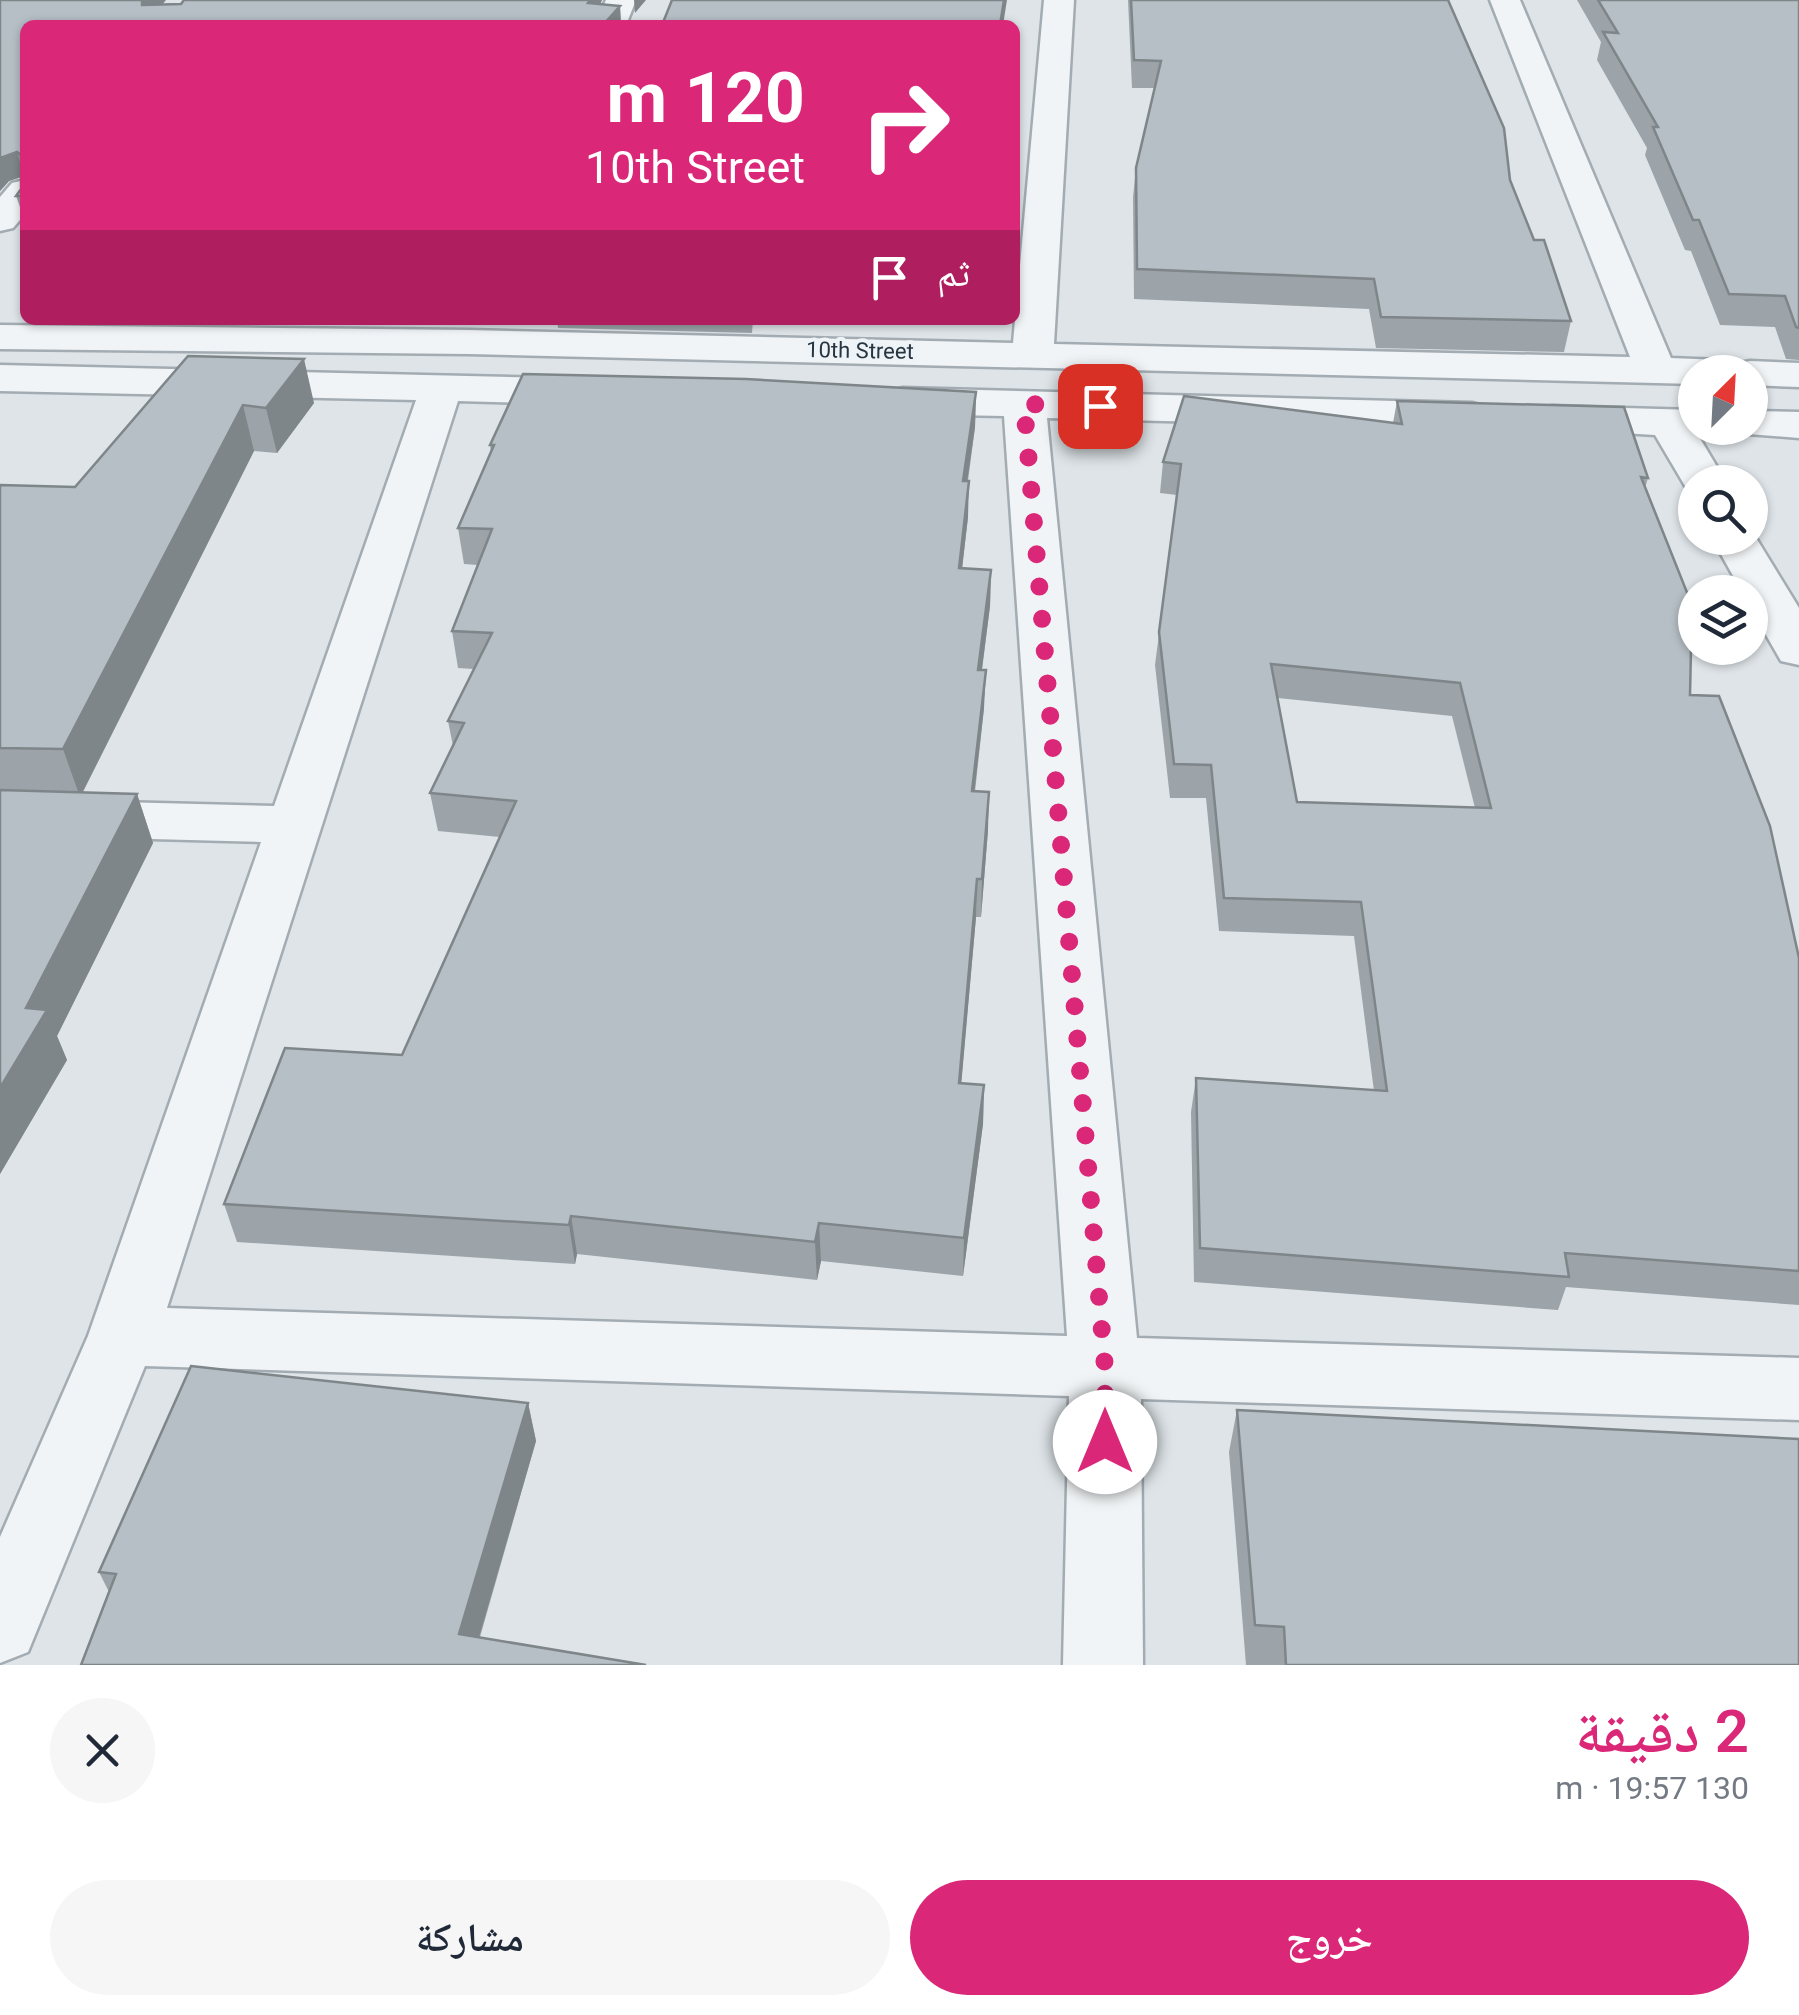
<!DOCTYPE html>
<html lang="ar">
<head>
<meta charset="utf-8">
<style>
  :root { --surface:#fff; --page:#f6f6f7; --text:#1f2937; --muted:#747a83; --accent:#db2777 }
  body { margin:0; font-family:Roboto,"Noto Naskh Arabic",sans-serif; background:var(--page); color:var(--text); direction:rtl; height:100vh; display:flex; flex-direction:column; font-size:38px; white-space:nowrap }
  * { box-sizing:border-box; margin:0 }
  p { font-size:32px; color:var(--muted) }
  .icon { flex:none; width:55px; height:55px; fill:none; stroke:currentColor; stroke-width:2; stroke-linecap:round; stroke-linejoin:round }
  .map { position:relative; height:1665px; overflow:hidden; direction:ltr }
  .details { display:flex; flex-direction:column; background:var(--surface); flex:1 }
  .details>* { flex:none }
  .top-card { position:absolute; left:20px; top:20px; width:1000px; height:305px; border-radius:15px; box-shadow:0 2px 8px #0004; direction:rtl; background:#db2777; color:#fff; overflow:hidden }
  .needle { width:65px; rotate:24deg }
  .controls { position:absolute; left:1678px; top:355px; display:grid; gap:20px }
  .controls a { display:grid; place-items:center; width:90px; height:90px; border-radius:50%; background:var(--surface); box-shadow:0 2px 8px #0004; font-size:50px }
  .pin { position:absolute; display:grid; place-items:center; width:85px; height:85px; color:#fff; margin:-42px; border-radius:20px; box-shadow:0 5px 15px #0006 }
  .me { position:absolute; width:110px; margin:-55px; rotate:0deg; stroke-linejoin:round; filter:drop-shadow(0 0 8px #0008) }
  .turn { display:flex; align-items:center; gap:35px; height:210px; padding:0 50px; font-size:45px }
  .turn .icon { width:130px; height:130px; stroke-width:2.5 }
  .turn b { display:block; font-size:70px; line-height:85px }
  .then { display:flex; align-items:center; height:95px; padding:0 50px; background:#0003; gap:20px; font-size:38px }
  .round { display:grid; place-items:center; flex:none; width:105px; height:105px; border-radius:52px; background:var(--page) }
  .head { display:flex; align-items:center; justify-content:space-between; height:170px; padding:0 50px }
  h1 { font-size:60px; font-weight:600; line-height:75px; color:var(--accent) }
  .action { display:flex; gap:20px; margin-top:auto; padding:20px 50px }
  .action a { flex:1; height:115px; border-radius:60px; background:var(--accent); color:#fff; font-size:40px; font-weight:600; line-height:115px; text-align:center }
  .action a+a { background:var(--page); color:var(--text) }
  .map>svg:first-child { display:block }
</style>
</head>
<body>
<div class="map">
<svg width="1799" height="1665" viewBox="0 0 1799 1665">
  <rect width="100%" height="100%" fill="#dee4e8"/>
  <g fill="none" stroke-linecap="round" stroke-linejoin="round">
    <defs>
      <path id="minor" d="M 606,0 L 636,0 L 626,25 L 594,25 Z
        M 1044,0 L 1074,0 L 1054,344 L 1630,357 L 1490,0 L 1520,0 L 1671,358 L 1720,360 L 1735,364 L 1750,361 L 1799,363 L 1799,387 L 1750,385 L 1750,372 L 1695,372 L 1695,384 L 1656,383 L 469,354 L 0,349 L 0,325 L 469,330 L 1013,343 Z
        M 25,180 L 25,214 L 13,228 L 0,231 L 0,197 L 12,183 Z
        M 0,365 L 592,379 L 607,383 L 613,392 L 607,401 L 592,405 L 458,401 L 167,1308 L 1067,1336 L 1004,416 L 903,414 L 888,410 L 882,401 L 888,392 L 903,388 L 1472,403 L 1487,407 L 1493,416 L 1487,425 L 1472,429 L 1047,418 L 1137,1338 L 1799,1358 L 1799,1420 L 1141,1399 L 1143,1665 L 1063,1665 L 1069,1396 L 145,1366 L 28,1652 L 0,1663 L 0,1537 L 88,1336 L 261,842 L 0,835 L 0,799 L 274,806 L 416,400 L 0,391 Z
        M 1552,406 L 1695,410 L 1695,428 L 1713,428 L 1698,435 L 1726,482 L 1695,482 L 1695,493 L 1688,491 L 1655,435 L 1537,428 L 1531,419 L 1537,410 Z
        M 1750,411 L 1799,412 L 1799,438 L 1735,433 L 1731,428 L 1750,428 Z
        M 1750,528 L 1799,608 L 1799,665 L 1781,661 L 1750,607 L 1750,592 L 1742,592 L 1712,538 L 1750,538 Z"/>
    </defs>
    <use href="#minor" stroke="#a3acb2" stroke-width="5"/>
    <use href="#minor" fill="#f1f4f6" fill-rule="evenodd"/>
  </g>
  <path fill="#9ca4a9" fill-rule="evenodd" d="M 0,0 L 162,5 L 181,4 L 184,0 L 602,0 L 600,4 L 620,6 L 621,25 L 25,25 L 25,221 L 16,196 L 21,189 L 21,177 L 9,181 L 0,191 Z
    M 1128,0 L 1448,0 L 1510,180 L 1534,240 L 1571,321 L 1564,352 L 1376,348 L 1369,309 L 1134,299 L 1133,197 L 1136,168 L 1154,88 L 1132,88 Z
    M 1577,0 L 1799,0 L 1799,360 L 1786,359 L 1775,327 L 1720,325 L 1691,251 L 1685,250 L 1645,155 L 1647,148 L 1597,60 L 1601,42 Z
    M 260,320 L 377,320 L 372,325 L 261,324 Z
    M 557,320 L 753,320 L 752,333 L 558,328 Z
    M 188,356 L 314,403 L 277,453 L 254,451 L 83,792 L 137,794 L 153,843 L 57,1036 L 67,1060 L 0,1174 L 0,485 L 75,487 Z
    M 976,392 L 975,427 L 968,481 L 968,517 L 962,568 L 991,570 L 990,606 L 982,670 L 984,708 L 975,792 L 988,830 L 981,917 L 976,917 L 961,1083 L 984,1085 L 983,1124 L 963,1276 L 821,1261 L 817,1280 L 577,1254 L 575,1264 L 237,1242 L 224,1204 L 402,1055 L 500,837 L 438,831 L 430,793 L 453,746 L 448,721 L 474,669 L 458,668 L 452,631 L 478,565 L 464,564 L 458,528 L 491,452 L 490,445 Z
    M 1397,401 L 1648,478 L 1645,488 L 1690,695 L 1799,958 L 1799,1305 L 1566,1287 L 1558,1310 L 1194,1282 L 1191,1112 L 1196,1078 L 1374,1091 L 1354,936 L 1219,931 L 1206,798 L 1170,798 L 1155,665 L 1177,495 L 1160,493 L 1163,462 L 1393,423 ZM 1278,698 L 1452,716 L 1475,808 L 1297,802 Z
    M 528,1403 L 536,1441 L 480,1637 L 109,1592 L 99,1572 Z
    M 1237,1410 L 1799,1665 L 1246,1665 L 1229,1452 Z"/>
  <path fill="#7f868a" d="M 142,0 L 166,0 L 147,23 L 147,25 Z
    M 590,0 L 602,0 L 591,25 L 588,3 Z
    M 634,0 L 646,0 L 635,13 Z
    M 1004,0 L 1007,0 L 1003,25 L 1000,25 Z
    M 620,6 L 621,25 L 603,25 Z
    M 17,152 L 24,176 L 9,181 L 0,191 L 0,158 Z
    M 304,359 L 314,403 L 277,453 L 266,408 Z
    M 976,392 L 975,427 L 962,517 L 963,481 Z
    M 243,405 L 254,451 L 80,797 L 63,749 Z
    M 969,481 L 968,517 L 958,604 L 959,568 Z
    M 991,570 L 990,606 L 977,707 L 978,670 Z
    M 986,670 L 984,708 L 970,829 L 972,791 Z
    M 989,792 L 988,830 L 981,917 L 982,879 Z
    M 137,794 L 153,843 L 57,1036 L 67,1060 L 0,1174 L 0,1088 L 26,1008 Z
    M 977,879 L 976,917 L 958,1121 L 959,1083 Z
    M 984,1085 L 983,1124 L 963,1276 L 964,1238 Z
    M 571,1216 L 577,1254 L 575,1264 L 569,1225 Z
    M 819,1223 L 821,1261 L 817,1280 L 815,1242 Z
    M 528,1403 L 536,1441 L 471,1665 L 459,1634 Z"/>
  <path fill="#b5bfc5" stroke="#7f868a" stroke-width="2.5" fill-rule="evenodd" d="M 0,0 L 142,0 L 142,5 L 181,4 L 184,0 L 590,0 L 588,3 L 620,6 L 603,25 L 25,25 L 25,196 L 16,196 L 21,189 L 21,155 L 17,152 L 0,158 Z
    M 672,0 L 1004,0 L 1000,25 L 662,25 Z
    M 1131,0 L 1448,0 L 1504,128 L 1510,180 L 1534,240 L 1544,240 L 1571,321 L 1381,317 L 1374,279 L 1137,269 L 1136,168 L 1161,61 L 1134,60 Z
    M 1598,0 L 1799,0 L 1799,328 L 1796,327 L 1785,296 L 1729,294 L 1699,220 L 1693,220 L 1653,127 L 1658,127 L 1603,32 L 1618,33 Z
    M 188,356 L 304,359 L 266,408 L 243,405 L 63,749 L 0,748 L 0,485 L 75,487 Z
    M 523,374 L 746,379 L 976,392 L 963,481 L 969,481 L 959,568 L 991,570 L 978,670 L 986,670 L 972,791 L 989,792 L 982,879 L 977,879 L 959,1083 L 984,1085 L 964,1238 L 819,1223 L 815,1242 L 571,1216 L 569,1225 L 224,1204 L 285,1048 L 402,1055 L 516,801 L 430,793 L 464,723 L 448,721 L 492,633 L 452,631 L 492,529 L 458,528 L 494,445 L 490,445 Z
    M 1184,396 L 1402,424 L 1397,401 L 1624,407 L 1648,478 L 1641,477 L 1692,605 L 1690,695 L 1719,696 L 1770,826 L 1799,958 L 1799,1271 L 1565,1253 L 1569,1277 L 1200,1248 L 1196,1078 L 1387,1091 L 1361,902 L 1224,898 L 1211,765 L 1174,764 L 1159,632 L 1181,464 L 1163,462 ZM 1271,664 L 1460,683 L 1491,808 L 1297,802 Z
    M 0,790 L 137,794 L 26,1008 L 47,1010 L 0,1088 Z
    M 191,1366 L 528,1403 L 459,1634 L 646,1665 L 81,1665 L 116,1574 L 99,1572 Z
    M 1237,1410 L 1799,1439 L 1799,1665 L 1286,1665 L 1284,1627 L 1255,1625 Z"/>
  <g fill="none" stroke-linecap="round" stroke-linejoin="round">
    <path stroke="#db2777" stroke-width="18" stroke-dasharray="0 32.4" d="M 1100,406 L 1024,404 L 1105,1368 L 1105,1442"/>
  </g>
  <g text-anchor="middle" stroke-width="8" stroke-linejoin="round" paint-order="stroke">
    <g font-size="22" fill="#273540" stroke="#edf3f6">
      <text transform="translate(860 350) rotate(1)" y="8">10th Street</text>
    </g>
  </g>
</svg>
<div class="controls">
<a><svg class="needle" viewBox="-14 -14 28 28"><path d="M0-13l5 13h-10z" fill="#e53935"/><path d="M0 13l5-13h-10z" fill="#747a83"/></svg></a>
<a><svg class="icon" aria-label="search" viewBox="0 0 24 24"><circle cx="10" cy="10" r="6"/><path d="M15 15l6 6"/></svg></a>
<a><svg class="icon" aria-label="layers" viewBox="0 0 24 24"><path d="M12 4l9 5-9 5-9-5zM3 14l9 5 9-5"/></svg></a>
</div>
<div class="pin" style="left:1100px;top:406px;background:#d93025"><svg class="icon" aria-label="arrive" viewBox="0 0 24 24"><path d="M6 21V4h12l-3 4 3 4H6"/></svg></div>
<svg class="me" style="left:1105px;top:1442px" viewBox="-20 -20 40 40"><circle r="19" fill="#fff"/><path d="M0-13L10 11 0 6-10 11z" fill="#db2777"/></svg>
<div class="top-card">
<div class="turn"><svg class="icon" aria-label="right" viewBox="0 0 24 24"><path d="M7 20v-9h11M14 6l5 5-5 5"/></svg><div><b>120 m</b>10th Street</div></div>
<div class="then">ثم<svg class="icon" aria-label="arrive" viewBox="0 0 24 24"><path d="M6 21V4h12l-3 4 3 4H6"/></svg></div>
</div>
</div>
<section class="details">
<div class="head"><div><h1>2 دقيقة</h1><p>130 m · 19:57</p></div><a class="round"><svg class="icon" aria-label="close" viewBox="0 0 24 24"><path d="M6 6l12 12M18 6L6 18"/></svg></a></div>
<div class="action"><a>خروج</a><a>مشاركة</a></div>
</section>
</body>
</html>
